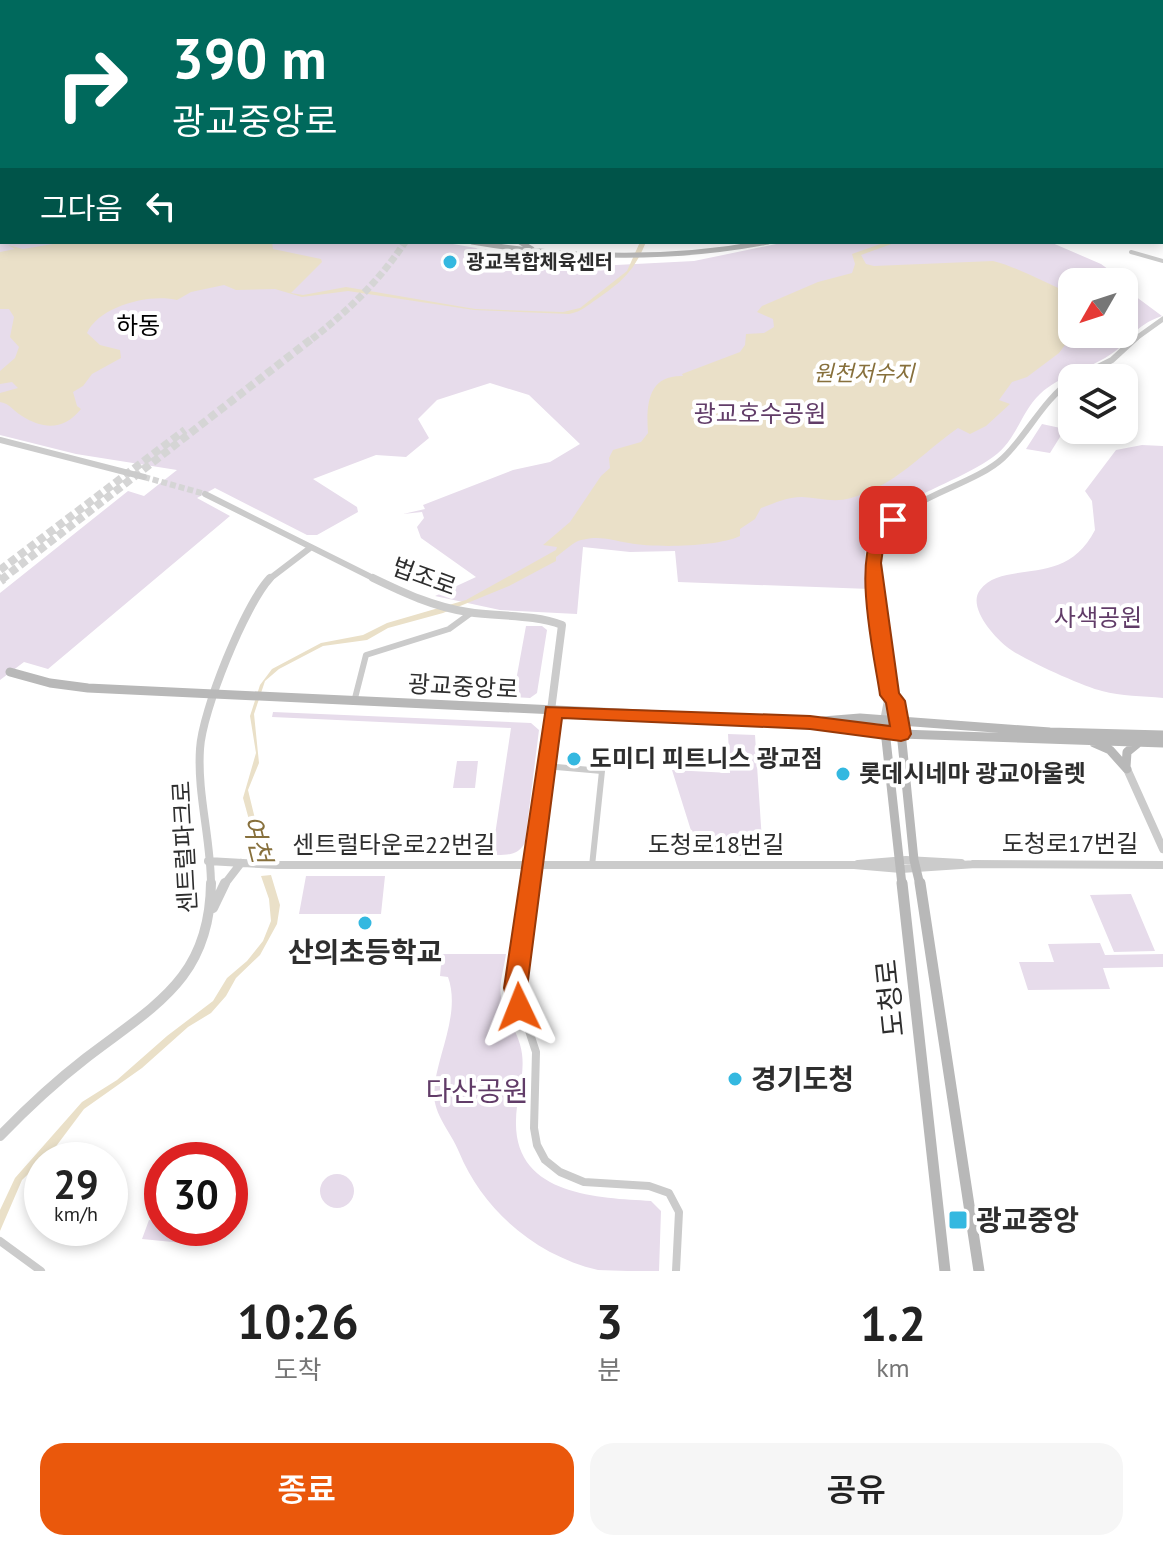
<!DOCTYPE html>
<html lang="ko">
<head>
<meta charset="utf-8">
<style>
  :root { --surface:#fff; --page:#f6f6f6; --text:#222; --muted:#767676; --accent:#ea580c }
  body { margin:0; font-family:"PT Sans","Noto Sans KR",sans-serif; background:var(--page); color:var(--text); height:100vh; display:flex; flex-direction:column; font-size:30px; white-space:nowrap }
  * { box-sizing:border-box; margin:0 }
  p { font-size:26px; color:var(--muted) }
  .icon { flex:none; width:44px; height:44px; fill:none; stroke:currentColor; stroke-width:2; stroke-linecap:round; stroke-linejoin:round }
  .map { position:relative; height:1271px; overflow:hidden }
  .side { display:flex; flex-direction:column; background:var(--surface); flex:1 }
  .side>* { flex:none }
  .banner { position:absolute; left:0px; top:0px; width:1164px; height:244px; box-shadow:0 4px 12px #0003; background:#00695c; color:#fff; overflow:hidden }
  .needle { width:52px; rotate:231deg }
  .tools { position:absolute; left:1058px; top:268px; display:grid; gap:16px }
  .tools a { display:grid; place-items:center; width:80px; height:80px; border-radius:16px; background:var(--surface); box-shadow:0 4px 12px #0003; font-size:40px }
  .speed { position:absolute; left:24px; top:1142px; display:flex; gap:16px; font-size:40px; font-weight:700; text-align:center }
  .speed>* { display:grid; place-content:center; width:104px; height:104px; border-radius:50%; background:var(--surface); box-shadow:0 4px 12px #0003; line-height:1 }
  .speed small { font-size:20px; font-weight:400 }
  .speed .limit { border:12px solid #d22; background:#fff; color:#111 }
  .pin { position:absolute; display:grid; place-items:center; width:68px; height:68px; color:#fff; margin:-34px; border-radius:16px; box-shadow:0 4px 12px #0006 }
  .me { position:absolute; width:88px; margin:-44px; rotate:358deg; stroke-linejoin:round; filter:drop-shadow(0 0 6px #0008) }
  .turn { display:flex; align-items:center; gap:28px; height:168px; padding:0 40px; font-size:36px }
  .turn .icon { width:104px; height:104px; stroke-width:2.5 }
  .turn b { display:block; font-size:56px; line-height:68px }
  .then { display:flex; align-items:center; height:76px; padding:0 40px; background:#0003; gap:16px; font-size:30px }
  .eta { display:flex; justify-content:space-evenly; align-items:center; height:136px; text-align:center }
  .eta b { font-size:48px; font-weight:600; line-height:56px }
  .cta { display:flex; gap:16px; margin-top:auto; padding:16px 40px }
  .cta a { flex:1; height:92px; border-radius:24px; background:var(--accent); color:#fff; font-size:32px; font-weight:600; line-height:92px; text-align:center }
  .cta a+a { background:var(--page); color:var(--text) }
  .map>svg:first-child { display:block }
</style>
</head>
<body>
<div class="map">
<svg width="1163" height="1271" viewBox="0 0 1163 1271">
  <rect width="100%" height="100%" fill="#fff"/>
  <path fill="#e7dceb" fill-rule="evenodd" d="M 62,0 L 443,0 L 55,2 Z
    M 0,218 L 2,242 L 441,242 L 530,257 L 616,265 L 694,261 L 786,242 L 1050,242 L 1101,264 L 1138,291 L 1131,293 L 1162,316 C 1132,327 1135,337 1114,352 C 1091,369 1060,375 1040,394 C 1020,413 1017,440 993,457 C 959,482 899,497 873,530 C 860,547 867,569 870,589 L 678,582 L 675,551 L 630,552 L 583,547 L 577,614 L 500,610 L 435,596 L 476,577 L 421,538 L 417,527 L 424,518 L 422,512 L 403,514 L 425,509 L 423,505 L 513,470 L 550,462 L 580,444 L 529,395 L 490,383 L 437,400 L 418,419 L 429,438 L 406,457 L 376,455 L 313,479 L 357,507 L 358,512 L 317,535 L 307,535 L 215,488 L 197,498 L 230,516 L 48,669 L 24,662 L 0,680 L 0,593 L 128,491 L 144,496 L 177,470 L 76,454 L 0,435 ZM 1072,282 L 1124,282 L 1124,334 L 1072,334 Z
    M 1042,424 L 1065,429 L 1050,453 L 1026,449 Z
    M 1142,445 L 1163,446 L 1163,698 C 1143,696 1121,696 1102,691 C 1084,687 1020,658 1007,647 C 994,637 967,607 980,590 C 1004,558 1065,590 1095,530 L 1092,501 L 1085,491 L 1116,450 Z
    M 526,626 L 542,626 L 547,630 L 537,693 L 530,698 L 513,697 Z
    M 273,712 L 531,723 L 539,730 L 525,842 C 519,856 506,855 492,855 L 511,728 L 272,717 Z
    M 728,734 L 755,735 L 763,856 L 699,856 L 672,770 L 730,773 Z
    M 457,761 L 478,761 L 475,788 L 453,788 Z
    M 306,876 L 385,876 L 381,914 L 299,914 Z
    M 1131,894 L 1155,951 L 1114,952 L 1090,895 Z
    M 1100,943 L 1105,955 L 1163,954 L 1163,967 L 1103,968 L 1110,989 L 1028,990 L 1019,962 L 1054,962 L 1048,944 Z
    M 442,954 L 506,954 C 504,968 499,983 501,997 C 505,1017 520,1034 522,1054 C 525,1076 516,1099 516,1121 C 514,1196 599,1198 651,1201 L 661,1211 L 659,1271 C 640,1271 616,1271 598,1270 C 535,1255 483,1210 459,1152 C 450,1130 433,1115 434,1091 C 437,1054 461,1014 448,977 L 440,976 Z
    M320 1191a17 17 0 1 1 34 0a17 17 0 1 1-34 0Z
    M 149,1220 L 162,1221 L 162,1228 L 188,1228 L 183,1243 L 142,1239 Z"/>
  <path fill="#eae0c8" d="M 65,242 L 272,242 L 273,249 L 321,259 L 322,262 L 291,293 L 303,295 L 346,287 L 475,309 L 563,312 L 580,308 L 627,271 L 640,242 L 646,242 C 634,271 623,281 597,299 C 586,306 583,311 569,314 L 474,310 L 348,291 L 302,297 L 275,289 L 236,290 L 224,285 L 191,292 L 177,300 C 150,293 99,306 87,333 L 100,345 L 120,350 L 121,358 L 92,374 L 83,386 L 73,392 L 77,406 L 81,409 C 64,430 44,430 22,416 C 13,411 11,404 0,402 L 0,393 L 18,388 L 12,382 L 0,384 L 0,371 L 15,358 L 19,347 L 10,337 L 14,317 L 9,309 L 0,309 L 0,252 L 15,249 L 8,245 L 23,249 Z
    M 886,242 L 897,242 L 861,255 L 866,264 L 874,266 L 993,261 C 1020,268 1045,283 1072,294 L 1073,334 L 1059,353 L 1027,377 L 1012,382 L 999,400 L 1010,404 L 986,426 L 970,434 L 958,428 C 922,453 895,486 851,498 C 834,503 819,498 802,497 C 787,497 775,503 761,508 L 755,519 L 740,529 L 740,536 C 717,547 655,548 629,543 C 611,540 600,535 581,540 C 573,542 563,552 556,557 L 556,561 L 509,586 L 443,613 L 388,628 L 367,640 L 323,646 L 279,669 L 265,681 L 254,714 L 259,763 L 248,790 L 264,856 L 259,856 L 243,798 L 256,753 L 250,716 L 260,685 L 272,669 L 321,643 L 363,635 L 387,623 L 466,600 L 556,550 L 557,547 L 543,545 L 570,522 L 601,476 L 610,468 L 609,458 L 613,450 L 641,442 L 648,433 C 646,404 648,375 683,376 L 682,374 L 740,352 L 745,345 L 746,334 L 764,333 L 774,327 L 773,319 L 757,312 L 762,306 L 818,282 L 852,273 L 855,264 L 852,254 Z
    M 271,875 L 280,905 L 277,924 L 260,955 L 236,978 L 226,996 L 211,1013 L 188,1027 L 142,1068 L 84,1109 L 54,1149 L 22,1180 L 0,1231 L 0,1210 L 15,1178 L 82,1102 L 117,1080 L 167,1036 L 213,1001 L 227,978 L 247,961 L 263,941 L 271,921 L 269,899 L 261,876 Z"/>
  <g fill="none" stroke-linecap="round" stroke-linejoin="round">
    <path stroke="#d5d5d5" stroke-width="6" stroke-dasharray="6 3" stroke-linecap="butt" d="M 144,477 L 205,494"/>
    <path stroke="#d5d5d5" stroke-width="5" stroke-dasharray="5 2" stroke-linecap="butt" d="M 382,2 L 386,0"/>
    <path stroke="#d5d5d5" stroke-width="7" stroke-dasharray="7 3" stroke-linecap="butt" d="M 312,339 C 347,312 381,279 405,242"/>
    <path stroke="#d5d5d5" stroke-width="8" stroke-dasharray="8 4" stroke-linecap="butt" d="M 0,570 L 185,430
      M 1,580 L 314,337"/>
    <path stroke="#d5d5d5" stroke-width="11" stroke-dasharray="11 5" stroke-linecap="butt" d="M 0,580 L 3,578"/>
    <path stroke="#cbcbcb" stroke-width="2" d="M 642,0 L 648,2"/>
    <path stroke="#cbcbcb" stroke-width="3" d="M 49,0 L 53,2
      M 690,0 L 696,2
      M 953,0 L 957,2
      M 31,2 L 34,0
      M 117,2 L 123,0
      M 603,2 L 612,0
      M 631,2 L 640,0
      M 719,2 L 725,0
      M 851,2 L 859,0"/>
    <path stroke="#cbcbcb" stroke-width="4" d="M 1131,252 L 1163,261"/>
    <path stroke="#cbcbcb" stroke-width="6" d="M 354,702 L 366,655 L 449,629 L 471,613
      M 545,766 L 602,771 L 592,866
      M 529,885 L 531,866"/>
    <path stroke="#cbcbcb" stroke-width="8" d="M 529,883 L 515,988 L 536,1052 L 534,1128 L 537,1145 L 545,1160 L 560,1172 L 584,1182 L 649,1186 L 669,1193 L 679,1212 L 676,1271
      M 0,1241 L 41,1271"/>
    <path stroke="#cbcbcb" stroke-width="4" d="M 447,0 L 450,2
      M 570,2 L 579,0"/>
    <path stroke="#cbcbcb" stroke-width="5" d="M 1135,339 L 1163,319"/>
    <path stroke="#cbcbcb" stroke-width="6" d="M 1076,378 L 1112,360 L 1137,337
      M 0,440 L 144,477
      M 205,494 L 377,580
      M 268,580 L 310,548
      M 875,580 C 874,572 871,562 872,555 C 879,502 969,490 1003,458 C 1029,433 1042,401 1072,380"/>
    <path stroke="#cbcbcb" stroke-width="8" d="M 373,578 C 404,593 434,607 468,612 C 499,617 533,614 562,625 L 531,866
      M 875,578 L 889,695 L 884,721
      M 889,695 L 895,701 L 900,722
      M 1127,769 L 1163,849
      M 208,861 L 277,865 L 854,865 L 901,869 L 976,864
      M 858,864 L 906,860 L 961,863
      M 973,864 L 1163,865
      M 211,885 C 211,839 197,794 200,749 C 202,711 245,605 270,578
      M 224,885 L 241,863"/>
    <path stroke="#cbcbcb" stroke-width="10" d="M 213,908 L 225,883
      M 0,1136 C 27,1108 55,1082 86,1058 C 155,1005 210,979 211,883"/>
    <path stroke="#b8b8b8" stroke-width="5" d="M 472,242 C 572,259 668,261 768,242
      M 520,242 L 532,249"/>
    <path stroke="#b8b8b8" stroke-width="9" d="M 10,672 L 50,683 L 88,688 L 810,722 L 901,734 L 1163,743
      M 823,721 L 860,718 L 1050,732 L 1163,735
      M 884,721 L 902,885
      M 900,722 L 914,860 L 920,885
      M 1094,743 L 1110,750 L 1127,769
      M 1126,767 L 1127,752 L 1138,743"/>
    <path stroke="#b8b8b8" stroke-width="11" d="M 902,883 L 945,1271
      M 920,883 L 979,1271"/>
    <path stroke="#a6a6a6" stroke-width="5" d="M 881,0 L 887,2"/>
  </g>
  <path fill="#ea580c" stroke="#983908" stroke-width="2" d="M 893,515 L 901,520 L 884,542 L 881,563 L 899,693 L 905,701 L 911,734 L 908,739 L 901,741 L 810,729 L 562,718 L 527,988 L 531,1007 L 528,1013 L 519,1016 L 511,1013 L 504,988 L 546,707 L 810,716 L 890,726 L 886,703 L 880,695 C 875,657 843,529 893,515 Z"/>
  <g fill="#34b8e0" stroke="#fff" stroke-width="3">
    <circle cx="450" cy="262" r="8"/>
    <circle cx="574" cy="759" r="8"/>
    <circle cx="843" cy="774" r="8"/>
    <circle cx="365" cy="923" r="8"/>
    <circle cx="735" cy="1079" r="8"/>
    <rect x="948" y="1210" width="20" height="20" rx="4"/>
  </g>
  <g text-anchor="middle" stroke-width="8" stroke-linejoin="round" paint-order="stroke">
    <g font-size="20" font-weight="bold" fill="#2e2e2e" stroke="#fff" text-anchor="start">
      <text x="466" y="269">광교복합체육센터</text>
    </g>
    <g font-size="22" font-style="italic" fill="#87703c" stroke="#fff">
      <text x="864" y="381">원천저수지</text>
    </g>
    <g font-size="24" fill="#000" stroke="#fff">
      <text x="138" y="334">하동</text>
    </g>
    <g font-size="24" fill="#613c68" stroke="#fff">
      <text x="760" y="422">광교호수공원</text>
      <text x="1098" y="626">사색공원</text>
    </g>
    <g font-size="24" fill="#2e2e2e" stroke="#fff">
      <text transform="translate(424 577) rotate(20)" y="8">법조로</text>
      <text transform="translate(463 687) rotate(3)" y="8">광교중앙로</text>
      <text x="1070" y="852">도청로17번길</text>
      <text x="394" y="853">센트럴타운로22번길</text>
      <text x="716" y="853">도청로18번길</text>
      <text transform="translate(185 847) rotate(-93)" y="8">센트럴파크로</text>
    </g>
    <g font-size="24" font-weight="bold" fill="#2e2e2e" stroke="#fff" text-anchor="start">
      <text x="590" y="767">도미디 피트니스 광교점</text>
      <text x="859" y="782">롯데시네마 광교아울렛</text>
    </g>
    <g font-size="26" font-style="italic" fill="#87703c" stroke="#fff">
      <text transform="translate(257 839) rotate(76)" y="9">여천</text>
    </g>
    <g font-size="28" font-weight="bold" fill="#2e2e2e" stroke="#fff" text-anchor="start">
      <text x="365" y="962" text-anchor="middle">산의초등학교</text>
      <text x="751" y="1089">경기도청</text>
      <text x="976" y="1230">광교중앙</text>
    </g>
    <g font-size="28" fill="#2e2e2e" stroke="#fff">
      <text transform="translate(890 998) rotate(-96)" y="10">도청로</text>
    </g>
    <g font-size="28" fill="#613c68" stroke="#fff">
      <text x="477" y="1101">다산공원</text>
    </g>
  </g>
</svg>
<div class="tools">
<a><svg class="needle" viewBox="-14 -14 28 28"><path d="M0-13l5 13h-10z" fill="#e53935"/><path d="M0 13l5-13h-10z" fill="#767676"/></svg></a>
<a><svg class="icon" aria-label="layers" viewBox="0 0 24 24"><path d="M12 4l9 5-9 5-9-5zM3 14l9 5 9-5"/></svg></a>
</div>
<div class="speed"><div>29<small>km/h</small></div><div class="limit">30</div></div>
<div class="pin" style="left:893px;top:520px;background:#d93025"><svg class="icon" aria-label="arrive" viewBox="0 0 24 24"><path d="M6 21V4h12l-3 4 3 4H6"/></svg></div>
<svg class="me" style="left:519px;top:1007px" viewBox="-20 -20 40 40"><path d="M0-17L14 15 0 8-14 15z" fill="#ea580c" stroke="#fff" stroke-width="4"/></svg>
<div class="banner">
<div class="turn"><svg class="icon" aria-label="right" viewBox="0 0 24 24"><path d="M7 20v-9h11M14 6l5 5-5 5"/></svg><div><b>390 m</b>광교중앙로</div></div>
<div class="then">그다음<svg class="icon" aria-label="left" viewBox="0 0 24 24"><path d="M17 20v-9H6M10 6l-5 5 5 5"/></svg></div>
</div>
</div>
<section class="side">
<div class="eta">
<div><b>10:26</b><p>도착</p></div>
<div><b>3</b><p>분</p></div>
<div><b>1.2</b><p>km</p></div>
</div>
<div class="cta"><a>종료</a><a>공유</a></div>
</section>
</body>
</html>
